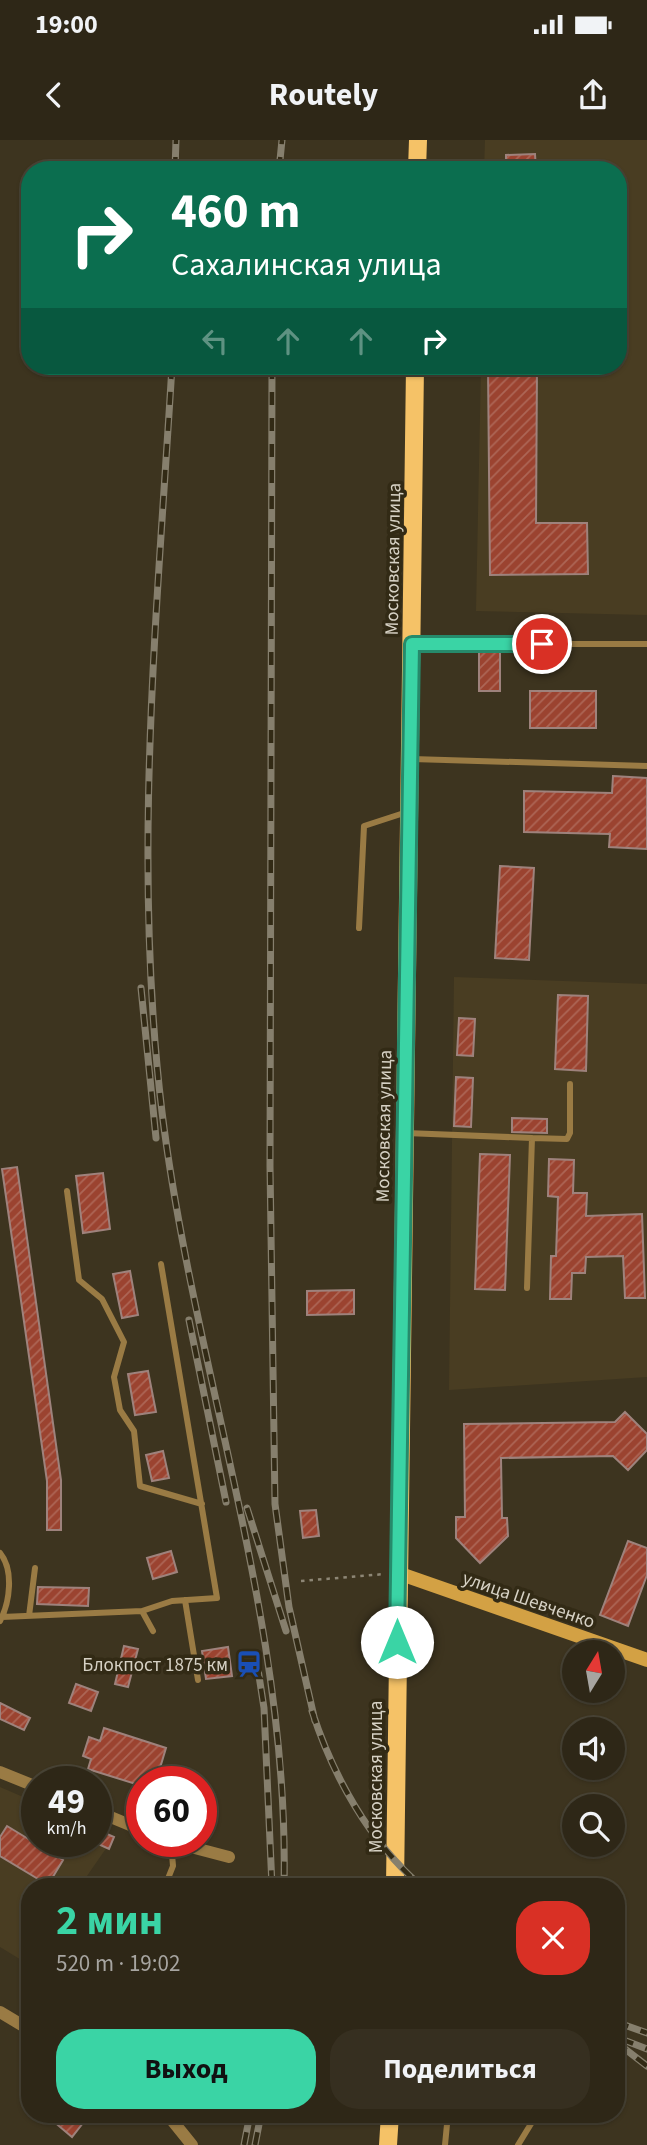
<!DOCTYPE html>
<html lang="ru">
<head>
<meta charset="utf-8">
<style>
  :root { --surface:#2e2717; --page:#362f20; --text:#f1f3f6; --muted:#a7a5a1; --line:#494436; --accent:#3ad4a5 }
  body { margin:0; font-family:"Source Sans 3",sans-serif; background:var(--page); color:var(--text); height:100vh; display:flex; flex-direction:column; font-size:26px; white-space:nowrap }
  * { box-sizing:border-box; margin:0 }
  p { font-size:23px; color:var(--muted) }
  .icon { flex:none; width:38px; height:38px; fill:none; stroke:currentColor; stroke-width:2; stroke-linecap:round; stroke-linejoin:round }
  .map { position:relative; flex:1; overflow:hidden }
  .drawer { position:absolute; left:21px; top:1738px; width:604px; height:245px; display:flex; flex-direction:column; background:var(--surface); border-radius:28px; box-shadow:0 2px 5px #0004,0 0 0 2px var(--line) }
  .drawer>* { flex:none }
  .guide { position:absolute; left:21px; top:21px; width:606px; height:214px; border-radius:28px; box-shadow:0 2px 5px #0004,0 0 0 2px var(--line); background:#0b6e4f; color:#fff; overflow:hidden }
  .needle { width:46px; rotate:11deg }
  .controls { position:absolute; left:562px; top:1500px; display:grid; gap:14px }
  .controls a { display:grid; place-items:center; width:63px; height:63px; border-radius:50%; background:var(--surface); box-shadow:0 2px 5px #0004,0 0 0 2px var(--line); font-size:35px }
  .speed { position:absolute; left:21px; top:1626px; display:flex; gap:14px; font-size:35px; font-weight:700; text-align:center }
  .speed>* { display:grid; place-content:center; width:91px; height:91px; border-radius:50%; background:var(--surface); box-shadow:0 2px 5px #0004,0 0 0 2px var(--line); line-height:1 }
  .speed small { font-size:18px; font-weight:400 }
  .speed .limit { border:10px solid #d22; background:#fff; color:#111 }
  .pin { position:absolute; display:grid; place-items:center; width:60px; height:60px; color:#fff; margin:-30px; border:4px solid #fff; border-radius:50%; box-shadow:0 2px 7px #0007 }
  .me { position:absolute; width:77px; margin:-38px; rotate:0deg; stroke-linejoin:round; filter:drop-shadow(0 0 5px #0008) }
  .turn { display:flex; align-items:center; gap:24px; height:147px; padding:0 35px; font-size:32px }
  .turn .icon { width:91px; height:91px; stroke-width:2.5 }
  .turn b { display:block; font-size:49px; line-height:60px }
  .lanes { display:flex; align-items:center; height:66px; padding:0 35px; background:#0003; justify-content:center; gap:35px; direction:ltr }
  .lanes .off { opacity:.35 }
  .round { display:grid; place-items:center; flex:none; width:74px; height:74px; border-radius:28px; background:var(--page) }
  .summary { display:flex; align-items:center; justify-content:space-between; height:119px; padding:0 35px }
  h1 { font-size:42px; font-weight:700; line-height:52px; color:var(--accent) }
  .cta { display:flex; gap:14px; margin-top:auto; padding:14px 35px }
  .cta a { flex:1; height:80px; border-radius:28px; background:var(--accent); color:#111; font-size:28px; font-weight:700; line-height:80px; text-align:center }
  .cta a+a { background:var(--page); color:var(--text) }
  .status { display:flex; justify-content:space-between; align-items:center; height:49px; padding:0 35px; background:var(--surface); direction:ltr }
  .status svg { height:19px; fill:currentColor }
  header { display:flex; justify-content:space-between; align-items:center; height:91px; padding:0 35px; background:var(--surface); font-size:32px; font-weight:700 }
  .map>svg:first-child { display:block }
</style>
</head>
<body>
<div class="status"><b>19:00</b><svg viewBox="0 0 49 12"><path d="M0 12V9h3v3zM5 12V6h3v6zM10 12V3h3v9zM15 12V0h3v12zM26 1h20v11H26zM47 4h2v5h-2z"/></svg></div>
<header><svg class="icon" aria-label="back" viewBox="0 0 24 24"><path d="M15 5l-7 7 7 7"/></svg>Routely<svg class="icon" aria-label="share" viewBox="0 0 24 24"><path d="M12 15V3M7 8l5-5 5 5M5 13v7h14v-7"/></svg></header>
<div class="map">
<svg width="647" height="2005" viewBox="0 0 647 2005">
  <defs>
    <pattern id="building-hatch" width="6" height="6" patternUnits="userSpaceOnUse" patternTransform="scale(1.75)"><rect width="6" height="6" fill="#9b4330"/><path d="M-1 1l2-2M0 6l6-6M5 7l2-2" fill="none" stroke="#ad6656"/></pattern>
  </defs>
  <rect width="100%" height="100%" fill="#3d341f"/>
  <path fill="#493d22" d="M 485,0 L 647,0 L 647,475 L 476,471 L 481,226 L 618,226 L 618,30 L 484,30 Z
    M 454,837 L 647,844 L 647,1237 L 449,1250 Z
    M 0,1647 L 37,1663 L 37,1701 L 96,1701 L 96,1689 L 114,1697 L 80,1746 L 30,1746 L 30,1812 L 23,1821 L 0,1807 Z"/>
  <path fill="url(#building-hatch)" stroke="#9e827c" stroke-width="2" d="M 535,14 L 536,30 L 506,30 L 506,15 Z
    M 488,226 L 537,226 L 536,383 L 587,383 L 588,434 L 490,435 Z
    M 479,510 L 500,510 L 500,551 L 479,551 Z
    M 530,551 L 596,551 L 596,588 L 530,588 Z
    M 613,636 L 647,638 L 647,709 L 609,707 L 610,694 L 524,692 L 524,651 L 612,653 Z
    M 500,726 L 534,728 L 529,820 L 495,818 Z
    M 558,855 L 588,856 L 586,931 L 555,929 Z
    M 459,878 L 475,879 L 473,916 L 457,915 Z
    M 456,937 L 473,938 L 471,987 L 454,986 Z
    M 512,978 L 547,979 L 547,993 L 512,992 Z
    M 480,1014 L 510,1015 L 505,1150 L 475,1149 Z
    M 549,1019 L 574,1020 L 573,1053 L 587,1053 L 586,1076 L 642,1074 L 645,1158 L 625,1158 L 623,1116 L 586,1117 L 585,1133 L 572,1133 L 571,1159 L 550,1159 L 551,1116 L 556,1116 L 558,1057 L 548,1056 Z
    M 17,1027 L 61,1340 L 61,1390 L 47,1390 L 47,1341 L 2,1029 Z
    M 103,1033 L 110,1089 L 83,1093 L 76,1036 Z
    M 130,1131 L 138,1175 L 122,1178 L 113,1134 Z
    M 354,1150 L 354,1174 L 307,1175 L 307,1151 Z
    M 148,1231 L 156,1272 L 135,1275 L 128,1234 Z
    M 625,1272 L 647,1294 L 647,1310 L 628,1330 L 613,1316 L 501,1318 L 502,1378 L 507,1378 L 508,1396 L 480,1423 L 456,1398 L 456,1377 L 465,1377 L 464,1284 L 615,1282 Z
    M 163,1311 L 169,1338 L 152,1341 L 146,1315 Z
    M 316,1370 L 319,1396 L 303,1398 L 300,1371 Z
    M 628,1401 L 647,1408 L 647,1435 L 628,1486 L 600,1475 Z
    M 171,1411 L 177,1432 L 153,1439 L 147,1418 Z
    M 38,1447 L 89,1448 L 88,1466 L 37,1464 Z
    M 124,1506 L 138,1509 L 128,1547 L 115,1544 Z
    M 228,1507 L 232,1536 L 206,1539 L 202,1511 Z
    M 76,1544 L 98,1552 L 91,1571 L 69,1563 Z
    M 0,1563 L 30,1578 L 24,1590 L 0,1579 Z
    M 104,1588 L 166,1608 L 160,1628 L 170,1632 L 167,1642 L 142,1642 L 142,1646 L 88,1629 L 91,1619 L 83,1616 L 89,1597 L 100,1601 Z
    M 7,1686 L 63,1720 L 48,1745 L 0,1716 L 0,1697 Z
    M 96,1689 L 114,1697 L 109,1709 L 96,1703 Z
    M 59,1974 L 90,1974 L 72,1997 L 53,1981 Z"/>
  <g fill="none" stroke-linecap="round" stroke-linejoin="round">
    <path stroke="#8d8675" stroke-width="2.5" stroke-dasharray="3.5 5" stroke-linecap="butt" d="M 301,1441 L 385,1434"/>
    <path stroke="#9a7b44" stroke-width="6" d="M 413,504 L 647,504
      M 412,619 L 647,626
      M 359,788 L 364,686 L 407,672
      M 406,993 L 532,998 L 527,1148
      M 532,998 L 567,999 L 570,993 L 570,944
      M 67,1051 L 79,1140 L 102,1159 L 124,1202 L 114,1237 L 120,1270 L 134,1291 L 140,1346 L 202,1364
      M 0,1413 C 14,1430 10,1462 0,1481
      M 185,1460 L 198,1540
      M 142,1471 L 172,1461 L 217,1458 L 161,1124
      M 29,1476 L 35,1428
      M 2,1477 L 142,1471 L 153,1491
      M 165,1746 L 173,1726 L 171,1702
      M 445,2005 L 448,1974
      M 518,2005 L 537,1974"/>
    <path stroke="#9a7b44" stroke-width="12" d="M 0,1632 L 37,1647
      M 96,1671 L 142,1690
      M 168,1701 L 229,1717
      M 0,1872 L 30,1890
      M 167,1974 L 192,2005"/>
    <path stroke="#d3a144" stroke-width="14" d="M 398,1433 L 647,1520"/>
    <path stroke="#f5c267" stroke-width="18" d="M 417,30 L 418,0
      M 395,1746 L 415,226
      M 388,2005 L 390,1974"/>
    <defs>
      <path id="rail" d="M 175,30 L 176,0
        M 279,30 L 282,0
        M 172,226 C 157,475 132,722 162,972 C 194,1231 290,1483 284,1746
        M 272,226 L 270,1026 L 275,1364 L 289,1467 L 315,1581
        M 141,848 L 156,998
        M 189,1180 L 226,1362
        M 247,1368 L 286,1491
        M 257,1523 L 264,1568 L 272,1746
        M 312,1571 C 333,1636 369,1701 421,1746
        M 616,1882 L 647,1893
        M 621,1899 L 647,1909
        M 616,1902 L 647,1926
        M 244,2005 L 250,1974
        M 255,2005 L 261,1974"/>
    </defs>
    <use href="#rail" stroke="#867f6d" stroke-width="7"/>
    <use href="#rail" stroke="#322a15" stroke-width="4.5" stroke-dasharray="13" stroke-linecap="butt"/>
  </g>
  <g fill="none" stroke-linecap="round" stroke-linejoin="round">
    <defs>
      <path id="route" d="M 397,1502 L 412,504 L 542,504"/>
    </defs>
    <use href="#route" stroke="#268a6b" stroke-width="18"/>
    <use href="#route" stroke="#3ad4a5" stroke-width="12"/>
  </g>
  <defs>
    <symbol id="station-bare" viewBox="-9 -9 18 18"><path d="M-3-6H3Q5-6 5-4V2Q5 4 3 4L4.5 6H3L1.5 4h-3L-3 6H-4.5L-3 4Q-5 4-5 2V-4Q-5-6-3-6ZM-3.5-4v3h7v-3ZM-3.5 1v1.5H-2V1ZM2 1v1.5H3.5V1Z" fill="#1a4fb4" stroke="#322a15" stroke-width="2.5" paint-order="stroke"/></symbol>
  </defs>
  <g fill-rule="evenodd">
    <use href="#station-bare" x="230" y="1505" width="38" height="38"/>
  </g>
  <g text-anchor="middle" stroke-width="7" stroke-linejoin="round" paint-order="stroke">
    <g font-size="19" fill="#d6d1c4" stroke="#322a15">
      <text transform="translate(392 419) rotate(-89)" y="7">Московская улица</text>
      <text transform="translate(383 986) rotate(-89)" y="7">Московская улица</text>
      <text transform="translate(529 1459) rotate(19)" y="7">улица Шевченко</text>
      <text transform="translate(375 1637) rotate(-90)" y="7">Московская улица</text>
    </g>
    <g font-size="19" fill="#d6d1c4" stroke="#322a15" text-anchor="end">
      <text x="228" y="1531">Блокпост 1875 км</text>
    </g>
  </g>
</svg>
<div class="controls">
<a><svg class="needle" viewBox="-14 -14 28 28"><path d="M0-13l5 13h-10z" fill="#e53935"/><path d="M0 13l5-13h-10z" fill="#a7a5a1"/></svg></a>
<a><svg class="icon" aria-label="sound" viewBox="0 0 24 24"><path d="M4 9h4l5-4v14l-5-4H4zM17 9q2 3 0 6"/></svg></a>
<a><svg class="icon" aria-label="search" viewBox="0 0 24 24"><circle cx="10" cy="10" r="6"/><path d="M15 15l6 6"/></svg></a>
</div>
<div class="speed"><div>49<small>km/h</small></div><div class="limit">60</div></div>
<div class="pin" style="left:542px;top:504px;background:#d93025"><svg class="icon" aria-label="arrive" viewBox="0 0 24 24"><path d="M6 21V4h12l-3 4 3 4H6"/></svg></div>
<svg class="me" style="left:397px;top:1502px" viewBox="-20 -20 40 40"><circle r="19" fill="#fff"/><path d="M0-13L10 11 0 6-10 11z" fill="#3ad4a5"/></svg>
<div class="guide">
<div class="turn"><svg class="icon" aria-label="right" viewBox="0 0 24 24"><path d="M7 20v-9h11M14 6l5 5-5 5"/></svg><div><b>460 m</b>Сахалинская улица</div></div>
<div class="lanes"><svg class="icon off" aria-label="left" viewBox="0 0 24 24"><path d="M17 20v-9H6M10 6l-5 5 5 5"/></svg><svg class="icon off" aria-label="ahead" viewBox="0 0 24 24"><path d="M12 20V5M6 11l6-6 6 6"/></svg><svg class="icon off" aria-label="ahead" viewBox="0 0 24 24"><path d="M12 20V5M6 11l6-6 6 6"/></svg><svg class="icon" aria-label="right" viewBox="0 0 24 24"><path d="M7 20v-9h11M14 6l5 5-5 5"/></svg></div>
</div>
<section class="drawer">
<div class="summary"><div><h1>2 мин</h1><p>520 m · 19:02</p></div><a class="round" style="background:#d93025;color:#fff"><svg class="icon" aria-label="close" viewBox="0 0 24 24"><path d="M6 6l12 12M18 6L6 18"/></svg></a></div>
<div class="cta"><a>Выход</a><a>Поделиться</a></div>
</section>
</div>
</body>
</html>
